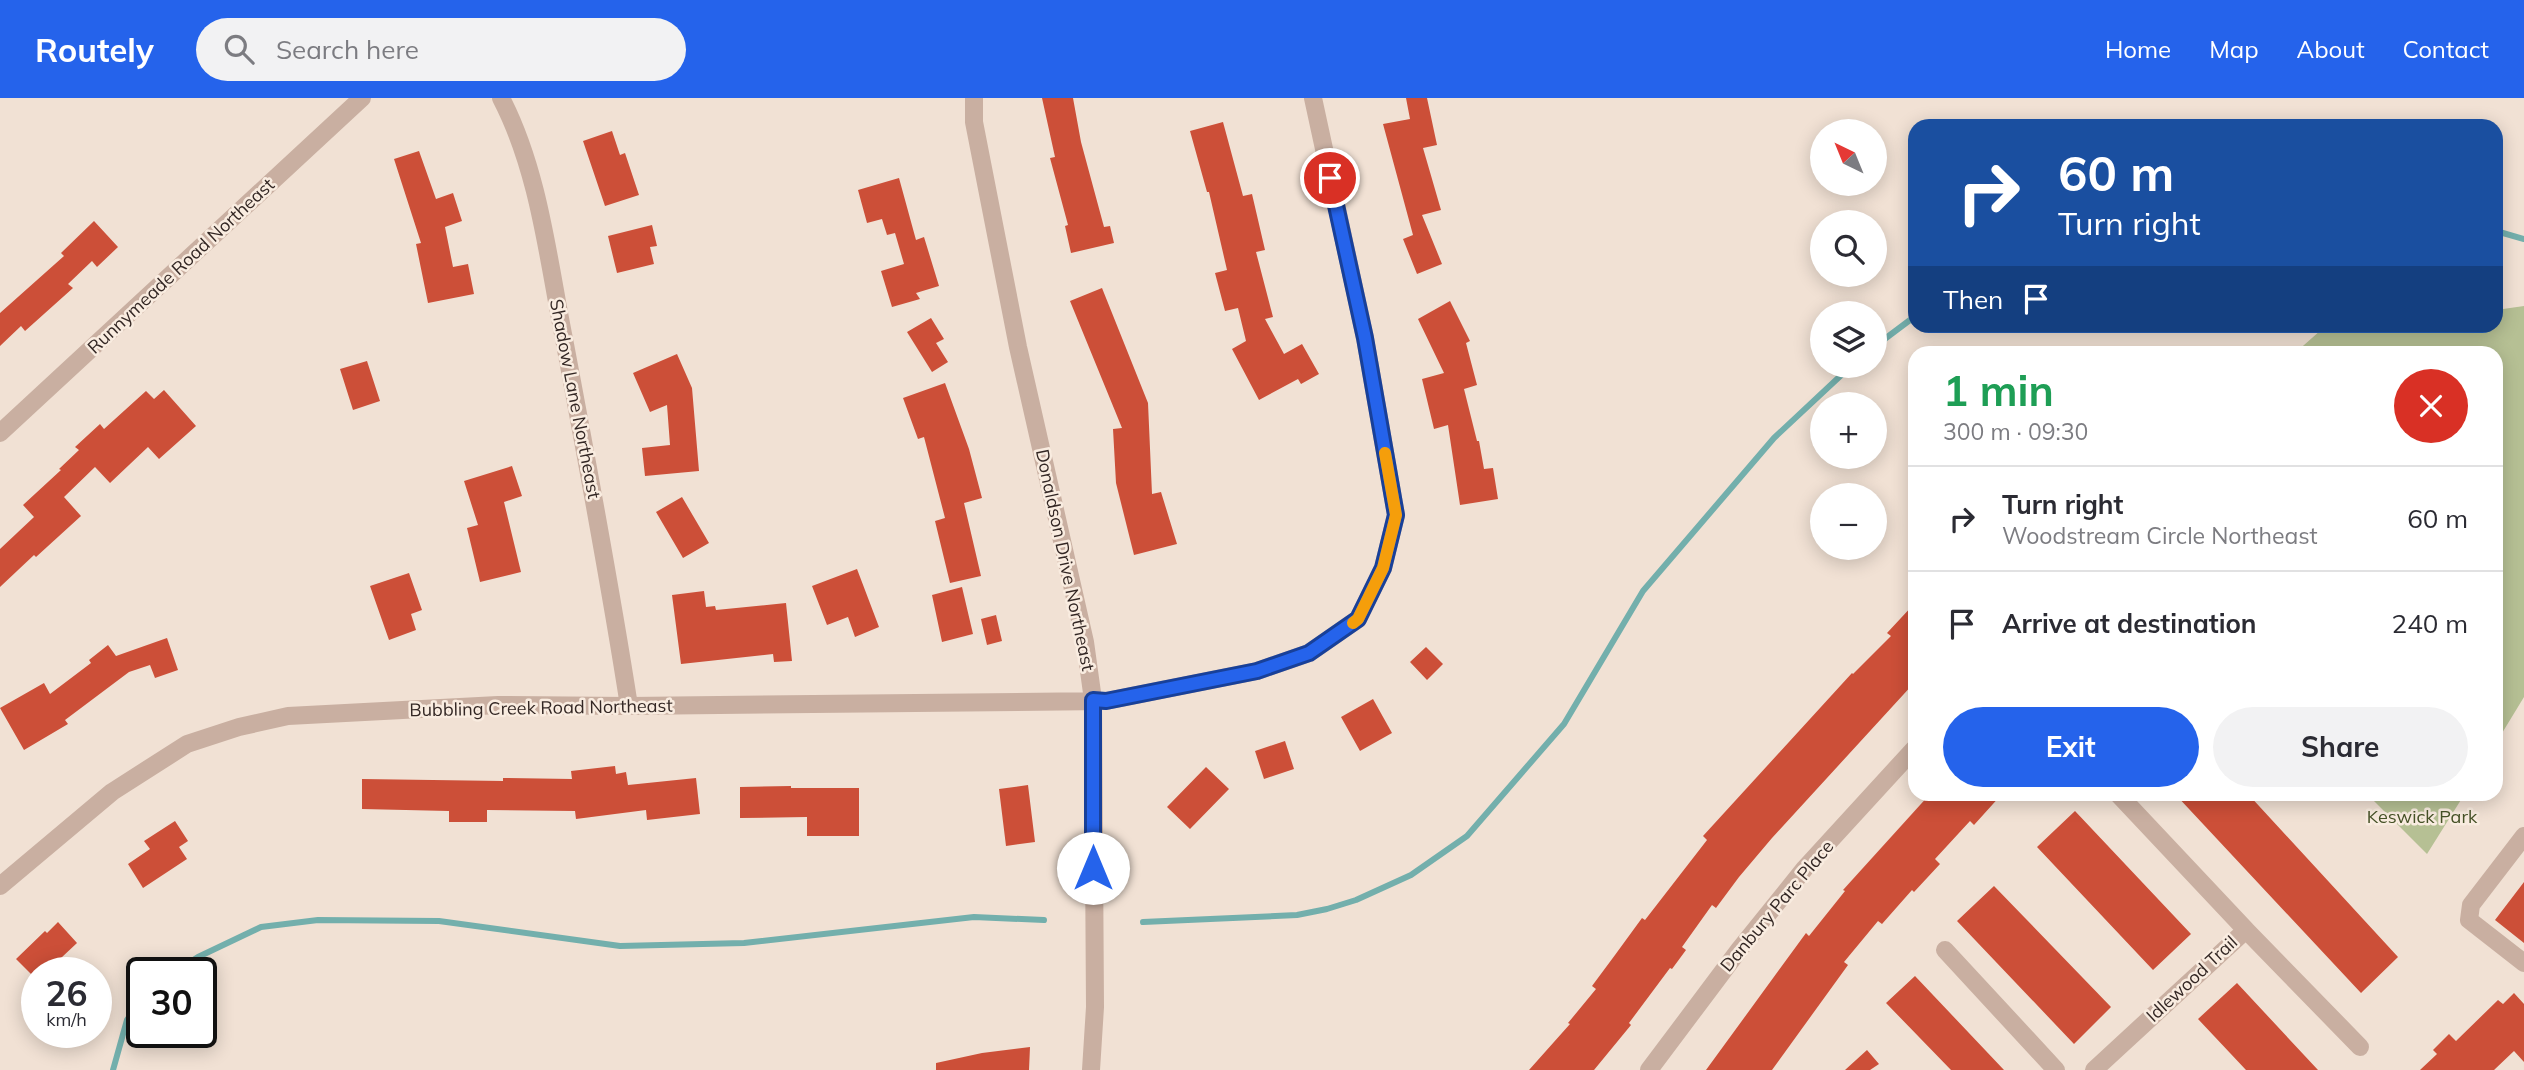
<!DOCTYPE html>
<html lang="en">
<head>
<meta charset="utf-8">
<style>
  :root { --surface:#fff; --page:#f2f2f3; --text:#2b2b33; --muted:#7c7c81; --line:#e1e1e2; --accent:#2563eb }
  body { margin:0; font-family:Mulish,sans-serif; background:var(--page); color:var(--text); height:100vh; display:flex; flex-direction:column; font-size:26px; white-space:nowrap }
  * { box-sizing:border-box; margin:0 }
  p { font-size:23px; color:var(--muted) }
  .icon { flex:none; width:38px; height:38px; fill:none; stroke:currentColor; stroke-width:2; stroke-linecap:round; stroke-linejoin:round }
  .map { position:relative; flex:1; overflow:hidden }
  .panel { position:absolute; left:1908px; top:248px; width:595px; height:455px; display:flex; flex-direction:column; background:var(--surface); border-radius:21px; box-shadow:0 4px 18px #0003 }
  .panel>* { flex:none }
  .banner { position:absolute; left:1908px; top:21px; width:595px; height:214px; border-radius:21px; box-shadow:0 4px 18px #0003; background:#1a4fa0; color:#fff; overflow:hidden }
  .needle { width:46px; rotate:317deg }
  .fabs { position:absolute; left:1810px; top:21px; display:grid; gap:14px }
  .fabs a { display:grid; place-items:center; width:77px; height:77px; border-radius:50%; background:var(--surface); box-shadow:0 4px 18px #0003; font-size:35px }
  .speed { position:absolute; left:21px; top:859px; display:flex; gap:14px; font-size:35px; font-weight:700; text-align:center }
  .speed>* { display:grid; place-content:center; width:91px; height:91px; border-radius:50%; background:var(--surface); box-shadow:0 4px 18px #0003; line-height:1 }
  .speed small { font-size:18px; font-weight:400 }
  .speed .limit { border:4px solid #111; border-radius:10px; background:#fff; color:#111 }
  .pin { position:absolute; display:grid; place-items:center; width:60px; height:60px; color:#fff; margin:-30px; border:4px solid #fff; border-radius:50%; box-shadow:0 2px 7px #0007 }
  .me { position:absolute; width:77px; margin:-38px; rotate:0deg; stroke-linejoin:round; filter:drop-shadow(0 0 5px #0008) }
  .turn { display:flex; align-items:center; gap:24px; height:147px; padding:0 35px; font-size:32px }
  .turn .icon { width:91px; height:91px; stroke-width:2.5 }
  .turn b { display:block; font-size:49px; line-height:60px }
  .then { display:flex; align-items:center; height:66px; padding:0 35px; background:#0003; gap:14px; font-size:26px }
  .round { display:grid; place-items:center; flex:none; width:74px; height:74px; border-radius:37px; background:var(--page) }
  .summary { display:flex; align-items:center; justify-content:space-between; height:119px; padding:0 35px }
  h1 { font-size:42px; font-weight:700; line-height:52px; color:#1e9e55 }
  .primary-button { display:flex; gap:14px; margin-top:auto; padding:14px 35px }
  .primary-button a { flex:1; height:80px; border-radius:42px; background:var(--accent); color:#fff; font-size:28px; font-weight:700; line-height:80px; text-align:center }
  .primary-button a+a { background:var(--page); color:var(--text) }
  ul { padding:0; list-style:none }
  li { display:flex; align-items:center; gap:21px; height:105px; padding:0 35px; border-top:2px solid var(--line) }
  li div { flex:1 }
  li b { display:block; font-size:26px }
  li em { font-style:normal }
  header { display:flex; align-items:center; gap:42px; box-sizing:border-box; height:98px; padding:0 35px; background:var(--accent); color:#fff }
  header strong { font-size:33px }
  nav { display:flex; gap:38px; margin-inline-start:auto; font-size:24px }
  .search { width:490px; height:63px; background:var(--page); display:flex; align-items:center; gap:18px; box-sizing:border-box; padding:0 24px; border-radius:38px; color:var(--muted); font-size:26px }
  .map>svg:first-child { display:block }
</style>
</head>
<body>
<header>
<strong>Routely</strong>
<div class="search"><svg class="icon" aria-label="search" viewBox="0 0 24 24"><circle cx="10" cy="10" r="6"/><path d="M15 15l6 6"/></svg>Search here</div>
<nav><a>Home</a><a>Map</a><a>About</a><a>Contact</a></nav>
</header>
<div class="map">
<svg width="2524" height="972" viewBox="0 0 2524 972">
  <rect width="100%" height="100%" fill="#f1e1d4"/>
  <path fill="#b6c094" d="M 2524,208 L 2524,599 L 2496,645 L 2496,256 L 2295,255 L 2321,232 L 2359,228 L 2496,228 L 2496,212 Z
    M 2368,697 L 2464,697 L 2427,756 Z"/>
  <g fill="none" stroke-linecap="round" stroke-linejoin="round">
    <path stroke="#73afac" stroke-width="6" d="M 2496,133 L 2524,141
      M 1874,249 L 1914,219
      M 1143,824 L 1297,817 L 1327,811 L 1356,802 L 1411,777 L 1467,738 L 1564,626 L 1643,493 L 1774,340 L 1851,268
      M 173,875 L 198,859 L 261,829 L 318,822 L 439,823 L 620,848 L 744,845 L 974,819 L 1044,822
      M 113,972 L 127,922 L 142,901"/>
  </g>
  <path fill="#cc4f38" d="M 1042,0 L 1073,0 L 1081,44 L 1104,129 L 1110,128 L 1114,145 L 1071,155 L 1065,128 L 1068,127 L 1050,60 L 1055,59 Z
    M 1406,0 L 1427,0 L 1437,47 L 1423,50 L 1441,112 L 1422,117 L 1442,166 L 1417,176 L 1403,141 L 1413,137 L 1383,26 L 1410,21 Z
    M 1223,24 L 1243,98 L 1252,96 L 1265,152 L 1256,154 L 1273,219 L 1265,221 L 1284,256 L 1302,246 L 1319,276 L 1301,286 L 1298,281 L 1259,302 L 1232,251 L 1246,243 L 1238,210 L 1225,213 L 1215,175 L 1227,172 L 1209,94 L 1207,94 L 1190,33 Z
    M 612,33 L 620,57 L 625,55 L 639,97 L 605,108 L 583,43 Z
    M 419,53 L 436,101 L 453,95 L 462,123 L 445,129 L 453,169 L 468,166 L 474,196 L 428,205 L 416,146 L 421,145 L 394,61 Z
    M 899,80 L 916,142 L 924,139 L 939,188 L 916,195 L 920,201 L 892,209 L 881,173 L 904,166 L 895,135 L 887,137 L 882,121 L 867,125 L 858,92 Z
    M 94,123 L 118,149 L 97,169 L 92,163 L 68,186 L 73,190 L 25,233 L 21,228 L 0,248 L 0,215 L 64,158 L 61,155 Z
    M 652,127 L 657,148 L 650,149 L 654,166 L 617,175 L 608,138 Z
    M 1102,190 L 1148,305 L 1152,396 L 1161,394 L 1177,446 L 1134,457 L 1116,385 L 1113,331 L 1122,330 L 1070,203 Z
    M 1450,203 L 1470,243 L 1466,245 L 1477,287 L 1464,291 L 1477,343 L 1479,343 L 1484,371 L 1493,370 L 1498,401 L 1460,407 L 1448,327 L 1434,331 L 1422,281 L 1444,275 L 1418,221 Z
    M 931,220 L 944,241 L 936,245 L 948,264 L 932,274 L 907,234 Z
    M 677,256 L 692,290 L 699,373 L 645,378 L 642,350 L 670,347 L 667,307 L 650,314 L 633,275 Z
    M 367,263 L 380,303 L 353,312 L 340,271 Z
    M 945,285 L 969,351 L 982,400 L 964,405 L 981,478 L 950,485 L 935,423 L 945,420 L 924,339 L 918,341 L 903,300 Z
    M 164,292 L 196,328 L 159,361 L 148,349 L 110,385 L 95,369 L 64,399 L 81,418 L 36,459 L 34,457 L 0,489 L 0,451 L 34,419 L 23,407 L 61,372 L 59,371 L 79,352 L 75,349 L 100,326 L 104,331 L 146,293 L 154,301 Z
    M 512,368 L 522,398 L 504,404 L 521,474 L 480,484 L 467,430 L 478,427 L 464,383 Z
    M 682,399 L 709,445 L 683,460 L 656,414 Z
    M 857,471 L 879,529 L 855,539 L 848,519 L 827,527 L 812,488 Z
    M 409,475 L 422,512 L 411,516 L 416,532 L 389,542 L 370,488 Z
    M 962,489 L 973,536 L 942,544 L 932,497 Z
    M 704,493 L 706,509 L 715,508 L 716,512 L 786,505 L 792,563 L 774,564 L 773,556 L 681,566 L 672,497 Z
    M 1914,506 L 1914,585 L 1772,740 L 1739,779 L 1716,810 L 1712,807 L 1682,849 L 1686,852 L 1672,871 L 1670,870 L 1629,925 L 1631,927 L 1594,972 L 1529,972 L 1570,926 L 1568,925 L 1596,891 L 1592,888 L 1615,857 L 1642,820 L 1645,822 L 1707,742 L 1703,738 L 1852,575 L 1853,576 L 1891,538 L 1887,535 Z
    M 996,517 L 1002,543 L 987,547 L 981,521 Z
    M 167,540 L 178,572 L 155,580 L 150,567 L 129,574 L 65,622 L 68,626 L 24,652 L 0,610 L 44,585 L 50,596 L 91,565 L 89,562 L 108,547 L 116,558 Z
    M 1426,549 L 1443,566 L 1427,582 L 1410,564 Z
    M 1373,601 L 1392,635 L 1360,653 L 1341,619 Z
    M 1285,643 L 1294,671 L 1264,681 L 1255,653 Z
    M 615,668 L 616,676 L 626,674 L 628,687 L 696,680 L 700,716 L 647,722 L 646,712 L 576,721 L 575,713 L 487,712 L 487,724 L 449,724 L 449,713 L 362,711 L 362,681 L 503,683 L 503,680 L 572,681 L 571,673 Z
    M 1206,669 L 1229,691 L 1190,731 L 1167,709 Z
    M 1028,687 L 1035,744 L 1006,748 L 999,691 Z
    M 791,688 L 791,690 L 859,690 L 859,738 L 807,738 L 807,719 L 740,720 L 740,689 Z
    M 1930,696 L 2002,696 L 1974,727 L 1970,723 L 1935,761 L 1940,766 L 1914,794 L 1912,792 L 1882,826 L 1878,823 L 1844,864 L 1848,867 L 1772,972 L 1706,972 L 1806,835 L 1809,838 L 1845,793 L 1843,792 Z
    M 2175,696 L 2248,696 L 2398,859 L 2361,895 Z
    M 2075,713 L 2191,836 L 2153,872 L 2037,749 Z
    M 175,723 L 188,743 L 179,749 L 187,761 L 143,790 L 128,766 L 150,751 L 144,743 Z
    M 2524,784 L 2524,845 L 2495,822 Z
    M 1994,788 L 2111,909 L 2074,946 L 1957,823 Z
    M 58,824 L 77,845 L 45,875 L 37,875 L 37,882 L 16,861 L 45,833 L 47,835 Z
    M 1915,878 L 2004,972 L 1951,972 L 1886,905 Z
    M 2237,885 L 2318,972 L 2246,972 L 2198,921 Z
    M 2514,895 L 2524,906 L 2524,964 L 2514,953 L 2494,972 L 2420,972 L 2437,956 L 2433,952 L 2449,936 L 2456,943 L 2498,902 L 2503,906 Z
    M 1030,949 L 1029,972 L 936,972 L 936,965 L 982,955 Z
    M 1867,952 L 1879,966 L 1870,972 L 1845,972 Z"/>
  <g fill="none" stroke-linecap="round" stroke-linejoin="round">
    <path stroke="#c9afa1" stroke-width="18" d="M 501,0 C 539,73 548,161 564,241 C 587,363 610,485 629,608
      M 974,0 L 974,24 L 1018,249 L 1085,544 L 1093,602 L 1095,909 L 1091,972
      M 0,335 L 362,0
      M 2524,738 L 2471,807 L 2469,822 L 2524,865
      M 0,788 L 112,694 L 187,646 L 239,629 L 288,618 L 498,607 L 629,608 L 1106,603 L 1257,573 L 1309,555 L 1358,521 L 1383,470 L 1396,417 L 1365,240 L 1313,0
      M 2246,832 L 2360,949
      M 1945,852 L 2056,972
      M 1649,972 L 1739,852 L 1805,770 L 1914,651
      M 2094,972 L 2246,832 L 2118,696"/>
  </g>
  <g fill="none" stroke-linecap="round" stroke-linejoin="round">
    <defs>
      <path id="route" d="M 1093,770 L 1093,602 L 1106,603 L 1257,573 L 1309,555 L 1358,521 L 1383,470 L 1396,417 L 1365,240 L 1330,80"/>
    </defs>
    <use href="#route" stroke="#184099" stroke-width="18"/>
    <use href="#route" stroke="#2563eb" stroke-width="12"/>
    <path stroke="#f59e0b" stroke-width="12" d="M 1353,525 L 1358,521 L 1383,470 L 1396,417 L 1385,355"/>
  </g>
  <g text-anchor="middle" stroke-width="5" stroke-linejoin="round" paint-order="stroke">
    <g font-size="18" fill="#332724" stroke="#f9ece0">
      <text transform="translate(181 168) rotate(-43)" y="6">Runnymeade Road Northeast</text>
      <text transform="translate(575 301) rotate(79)" y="6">Shadow Lane Northeast</text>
      <text transform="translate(1065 462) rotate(78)" y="6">Donaldson Drive Northeast</text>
      <text transform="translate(541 610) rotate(-1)" y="6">Bubbling Creek Road Northeast</text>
      <text transform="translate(1777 808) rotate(-50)" y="6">Danbury Parc Place</text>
      <text transform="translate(2192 881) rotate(-43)" y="6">Idlewood Trail</text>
    </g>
    <g font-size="18" fill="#465227" stroke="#f9ece0">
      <text x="2422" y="725">Keswick Park</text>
    </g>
  </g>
</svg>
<div class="fabs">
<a><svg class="needle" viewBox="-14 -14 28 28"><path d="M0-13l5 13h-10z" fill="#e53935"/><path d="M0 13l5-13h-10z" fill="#7c7c81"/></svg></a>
<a><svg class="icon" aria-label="search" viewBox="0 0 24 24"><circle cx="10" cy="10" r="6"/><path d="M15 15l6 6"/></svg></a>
<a><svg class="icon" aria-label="layers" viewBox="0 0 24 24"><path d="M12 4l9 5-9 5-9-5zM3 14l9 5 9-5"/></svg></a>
<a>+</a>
<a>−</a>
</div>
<div class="speed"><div>26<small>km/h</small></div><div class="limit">30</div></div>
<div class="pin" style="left:1330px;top:80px;background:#d93025"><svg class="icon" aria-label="arrive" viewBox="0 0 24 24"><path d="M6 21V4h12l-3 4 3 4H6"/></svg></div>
<svg class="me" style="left:1093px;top:770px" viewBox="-20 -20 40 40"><circle r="19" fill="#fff"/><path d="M0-13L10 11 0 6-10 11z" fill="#2563eb"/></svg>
<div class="banner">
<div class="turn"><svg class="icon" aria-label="right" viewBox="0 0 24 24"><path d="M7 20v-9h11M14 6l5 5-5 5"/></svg><div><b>60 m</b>Turn right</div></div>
<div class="then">Then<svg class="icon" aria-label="arrive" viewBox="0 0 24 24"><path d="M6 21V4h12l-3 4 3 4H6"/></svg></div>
</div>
<section class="panel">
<div class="summary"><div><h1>1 min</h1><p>300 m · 09:30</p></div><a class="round" style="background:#d93025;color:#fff"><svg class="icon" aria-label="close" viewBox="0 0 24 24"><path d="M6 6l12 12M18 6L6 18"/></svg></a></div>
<ul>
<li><svg class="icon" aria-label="right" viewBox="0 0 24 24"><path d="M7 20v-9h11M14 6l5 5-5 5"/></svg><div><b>Turn right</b><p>Woodstream Circle Northeast</p></div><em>60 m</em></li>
<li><svg class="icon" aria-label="arrive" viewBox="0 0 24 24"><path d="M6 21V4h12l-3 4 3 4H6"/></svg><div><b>Arrive at destination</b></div><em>240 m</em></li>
</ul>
<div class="primary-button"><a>Exit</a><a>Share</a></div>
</section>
</div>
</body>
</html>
